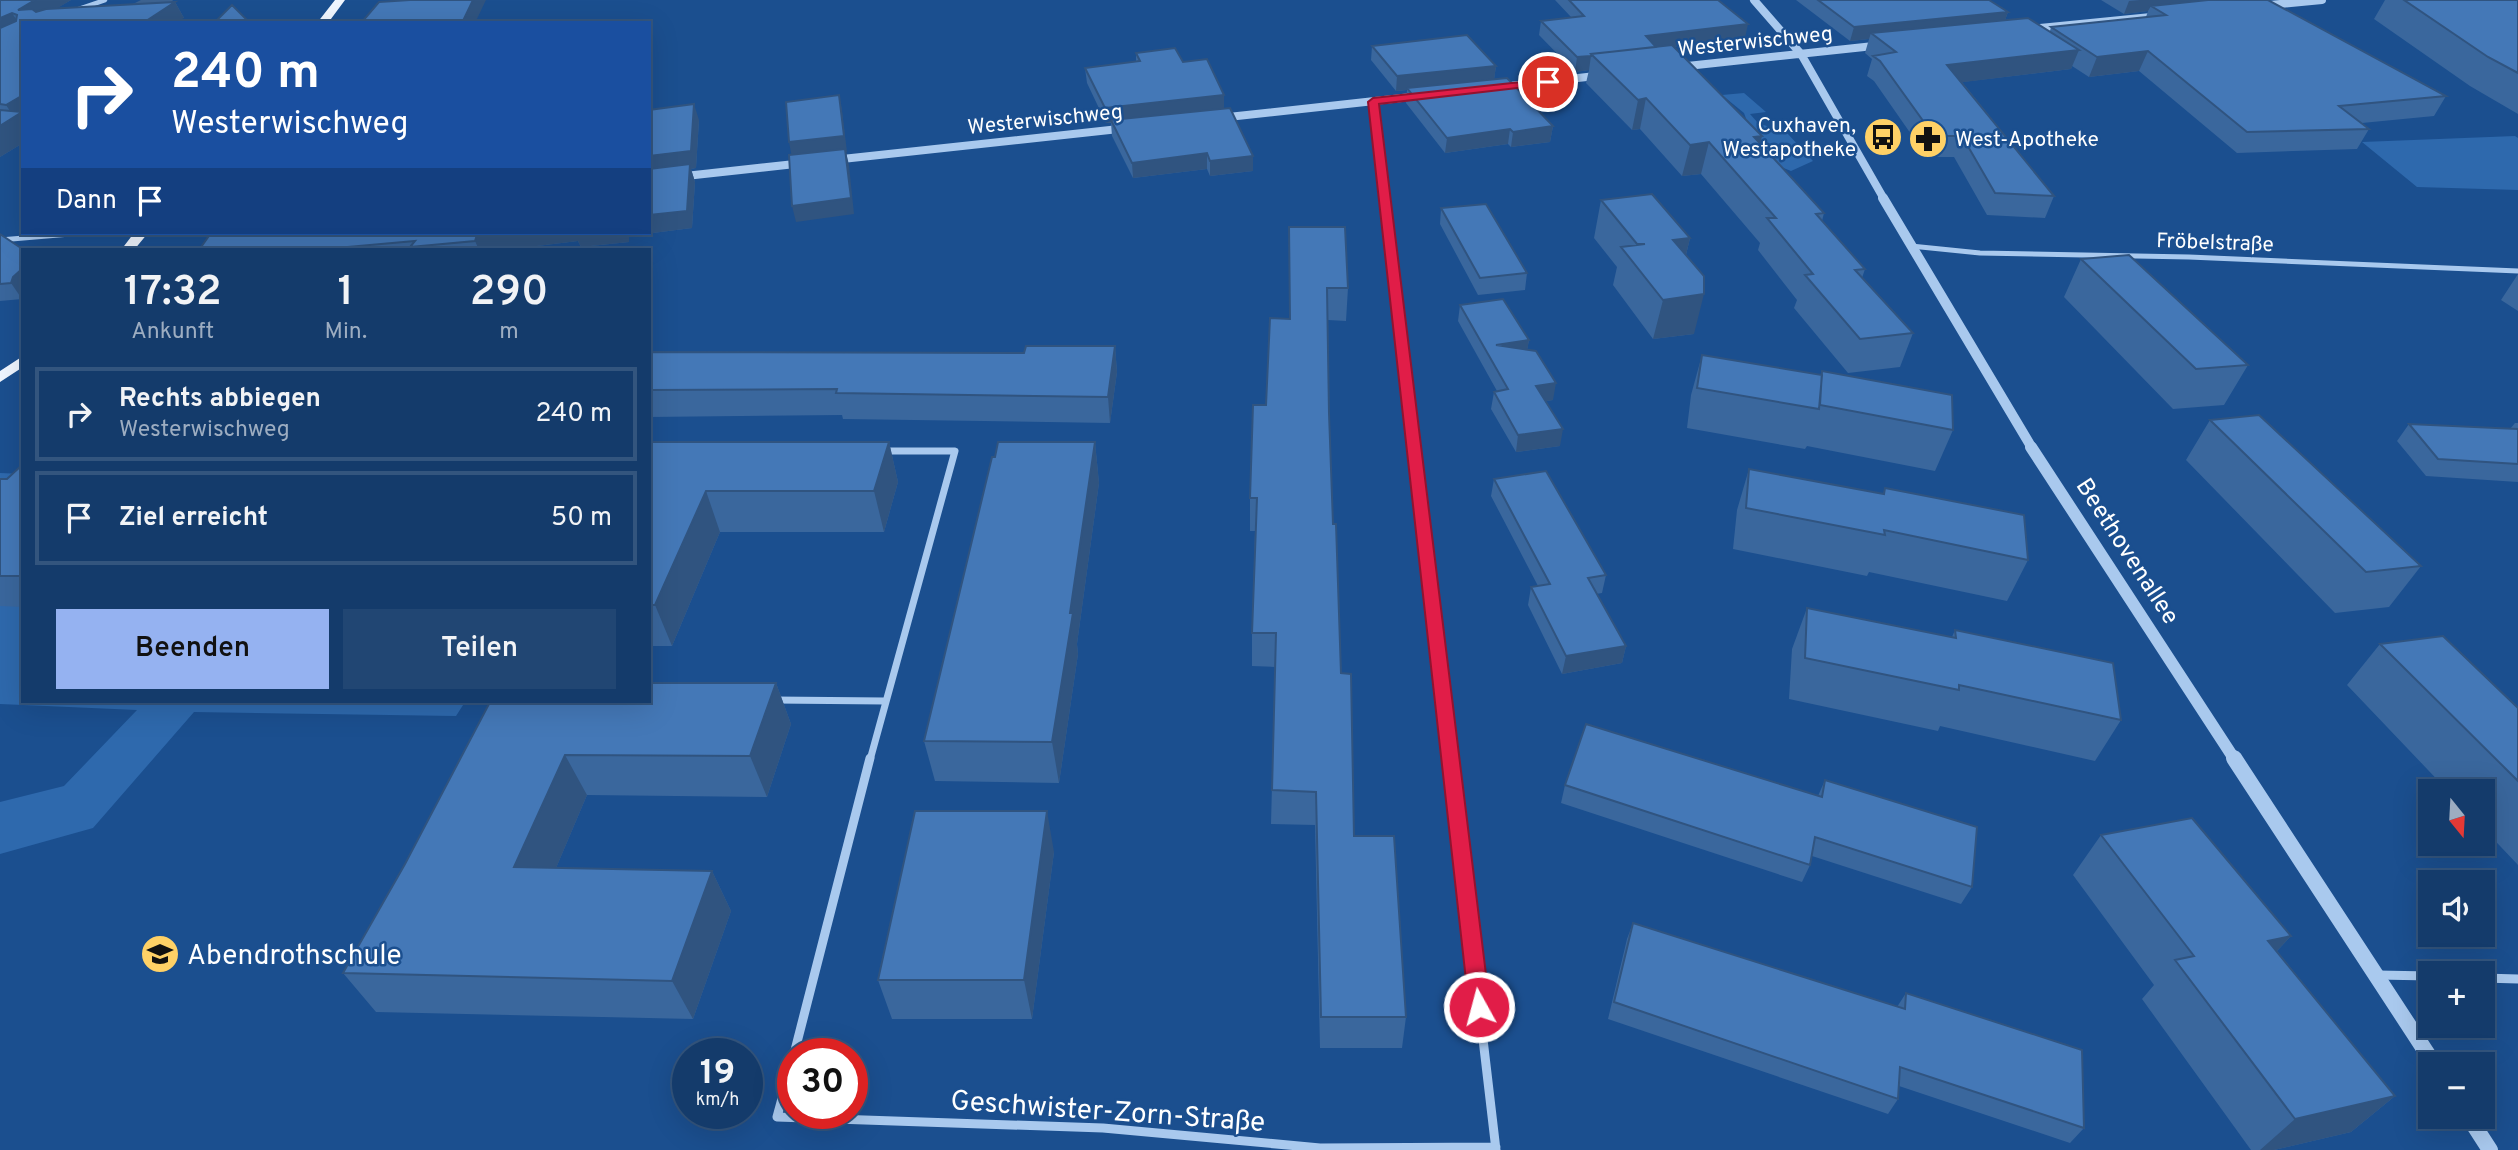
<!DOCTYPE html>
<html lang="de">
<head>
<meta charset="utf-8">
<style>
  :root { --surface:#143b6b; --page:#214673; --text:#f1f3f6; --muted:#9dadc1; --line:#33557e; --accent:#95b2f1 }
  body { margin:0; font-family:Overpass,sans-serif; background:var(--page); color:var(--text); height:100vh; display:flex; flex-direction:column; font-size:26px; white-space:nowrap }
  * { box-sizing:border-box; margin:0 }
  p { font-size:23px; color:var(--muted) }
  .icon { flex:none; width:38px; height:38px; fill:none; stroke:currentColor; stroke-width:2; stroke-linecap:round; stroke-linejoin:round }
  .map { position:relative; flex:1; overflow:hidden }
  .side { position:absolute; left:21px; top:248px; width:630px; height:455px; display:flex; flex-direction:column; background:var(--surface); border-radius:0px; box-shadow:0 7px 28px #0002,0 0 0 2px var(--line) }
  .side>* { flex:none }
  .banner { position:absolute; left:21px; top:21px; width:630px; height:214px; border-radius:0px; box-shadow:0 7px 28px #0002,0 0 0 2px var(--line); background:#1a4fa0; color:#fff; overflow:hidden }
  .needle { width:46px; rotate:162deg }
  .buttons { position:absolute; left:2418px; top:779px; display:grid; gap:14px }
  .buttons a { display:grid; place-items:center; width:77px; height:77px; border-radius:0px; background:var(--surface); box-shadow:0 7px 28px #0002,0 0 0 2px var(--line); font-size:35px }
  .speed { position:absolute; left:672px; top:1038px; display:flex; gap:14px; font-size:35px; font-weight:700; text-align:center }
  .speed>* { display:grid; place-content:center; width:91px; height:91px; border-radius:50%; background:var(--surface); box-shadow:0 7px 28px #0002,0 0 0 2px var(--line); line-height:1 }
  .speed small { font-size:18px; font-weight:400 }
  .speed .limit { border:10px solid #d22; background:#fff; color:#111 }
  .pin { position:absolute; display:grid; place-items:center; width:60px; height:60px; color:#fff; margin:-30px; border:4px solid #fff; border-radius:50%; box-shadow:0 2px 7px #0007 }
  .me { position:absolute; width:77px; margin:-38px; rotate:353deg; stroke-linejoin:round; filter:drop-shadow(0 0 5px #0008) }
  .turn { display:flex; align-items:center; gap:24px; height:147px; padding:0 35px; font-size:32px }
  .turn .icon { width:91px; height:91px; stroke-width:2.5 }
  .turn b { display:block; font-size:49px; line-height:60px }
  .then { display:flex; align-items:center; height:66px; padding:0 35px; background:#0003; gap:14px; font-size:26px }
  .eta { display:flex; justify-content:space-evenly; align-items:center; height:119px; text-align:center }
  .eta b { font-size:42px; font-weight:600; line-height:49px }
  .cta { display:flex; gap:14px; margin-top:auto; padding:14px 35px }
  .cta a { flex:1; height:80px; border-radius:0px; background:var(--accent); color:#111; font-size:28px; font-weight:600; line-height:80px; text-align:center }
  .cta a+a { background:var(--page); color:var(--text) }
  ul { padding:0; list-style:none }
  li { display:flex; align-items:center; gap:21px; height:94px; margin:0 14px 10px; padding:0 21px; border:4px solid var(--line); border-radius:0px }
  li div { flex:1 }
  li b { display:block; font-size:26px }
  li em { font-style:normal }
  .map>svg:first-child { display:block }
</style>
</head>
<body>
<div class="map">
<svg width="2518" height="1150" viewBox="0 0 2518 1150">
  <rect width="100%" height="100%" fill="#1b4f8f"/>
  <path fill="#2e69ad" d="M 1744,93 L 1766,112 L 1750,114 L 1758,123 L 1787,133 L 1813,161 L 1791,171 L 1774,164 L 1753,138 L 1744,113 L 1722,95 Z
    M 2515,136 L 2518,138 L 2518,190 L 2417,187 L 2362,142 Z
    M 0,473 L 23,474 L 23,702 L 465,702 L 456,716 L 194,712 L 93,828 L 0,854 L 0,802 L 64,786 L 137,710 L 0,704 Z"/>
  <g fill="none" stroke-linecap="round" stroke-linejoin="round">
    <path fill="#3c6290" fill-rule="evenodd" d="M 141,0 L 173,0 C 158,22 127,23 103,23 L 107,17 Z"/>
    <path stroke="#a9c9ee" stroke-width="4.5" d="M 79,9 L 105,0
      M 1373,101 L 1385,199"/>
    <path stroke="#a9c9ee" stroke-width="5" d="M 1384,198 L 1414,448
      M 0,240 L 82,233
      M 1911,246 L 1980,253 L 2189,257 L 2518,271"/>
    <path stroke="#a9c9ee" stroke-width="7" d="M 1414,447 L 1450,760
      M 774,700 L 885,701
      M 870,760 L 955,451 L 883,451"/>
    <path stroke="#a9c9ee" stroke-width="9" d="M 1450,758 L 1496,1150
      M 2377,975 L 2431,976
      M 2483,978 L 2518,979
      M 794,1054 L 870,758
      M 793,1058 L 777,1117 L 1103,1128 L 1320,1148 L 1496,1147"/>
    <path stroke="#a9c9ee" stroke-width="8" d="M 1754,0 L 1801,54 L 1884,199
      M 2259,6 L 2322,0
      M 2030,29 L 2151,17
      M 1678,67 L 1883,45
      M 1501,87 L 1604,75
      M 1219,118 L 1420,96
      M 833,160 L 1128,128
      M 649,180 L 804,163"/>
    <path stroke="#a9c9ee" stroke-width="10" d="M 1883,198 L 2032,448"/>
    <path stroke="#a9c9ee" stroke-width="12" d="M 2031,447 L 2235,760"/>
    <path stroke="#a9c9ee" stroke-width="16" d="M 2234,758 L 2434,1064
      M 2468,1116 L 2490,1150"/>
    <path fill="#f0f6ff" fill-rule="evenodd" d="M 335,0 L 345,0 L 328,23 L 317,23 Z
      M 134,233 L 148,233 L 134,250 L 121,250 Z
      M 23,356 L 23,367 L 0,382 L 0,371 Z"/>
  </g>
  <path fill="#3a679d" d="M 0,0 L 71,0 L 57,8 L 175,2 L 184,18 L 23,23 L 23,143 L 0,157 Z
    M 1555,0 L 1718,0 L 1745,38 L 1674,47 L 1762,136 L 1760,144 L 1824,213 L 1822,221 L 1865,269 L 1862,278 L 1913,333 L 1900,367 L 1848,373 L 1794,308 L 1797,300 L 1758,250 L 1760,243 L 1701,174 L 1682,176 L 1640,129 L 1632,130 L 1586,83 L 1589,70 L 1575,72 L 1539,35 L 1541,21 L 1571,17 Z
    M 1796,0 L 1989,0 L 2008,12 L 2005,20 L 2050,31 L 2051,27 L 2146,17 L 2148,11 L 2124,14 L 2101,0 L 2268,0 L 2446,96 L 2434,116 L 2362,123 L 2369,129 L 2357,149 L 2237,153 L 2139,71 L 2089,77 L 2072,66 L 2071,69 L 1962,82 L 2054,196 L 2045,218 L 1987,215 L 1954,157 L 1927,157 L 1874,81 L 1867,76 L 1872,59 L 1865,53 L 1869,39 L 1850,41 Z
    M 2385,0 L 2518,0 L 2518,114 L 2470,86 L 2374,19 Z
    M 1372,46 L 1496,66 L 1494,79 L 1553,126 L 1550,142 L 1511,147 L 1508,144 L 1445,153 L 1406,103 L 1407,90 L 1396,91 L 1371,60 Z
    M 1136,53 L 1183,62 L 1224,95 L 1224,108 L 1253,171 L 1210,176 L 1207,169 L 1133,178 L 1112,136 L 1111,123 L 1106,123 L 1087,83 L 1085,68 L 1136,62 Z
    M 699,120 L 696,168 L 691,169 L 695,182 L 692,228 L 629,236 L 629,242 L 581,247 L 578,241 L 503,250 L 199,250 Z
    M 1601,200 L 1690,238 L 1686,255 L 1694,334 L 1653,339 L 1613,285 L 1617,267 L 1594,238 Z
    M 1441,208 L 1527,273 L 1525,290 L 1478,295 L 1440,224 Z
    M 1289,227 L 1348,288 L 1346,321 L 1328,320 L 1329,413 L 1333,524 L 1341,673 L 1354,836 L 1406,1017 L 1402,1048 L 1320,1048 L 1315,825 L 1271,824 L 1275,667 L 1252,666 L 1252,633 L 1255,531 L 1250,531 L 1250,498 L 1289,319 Z
    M 0,234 L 22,299 L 0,301 Z
    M 2081,259 L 2248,365 L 2224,405 L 2173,409 L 2064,297 Z
    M 2518,274 L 2518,311 L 2501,300 Z
    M 1460,305 L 1529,340 L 1527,350 L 1553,400 L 1546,401 L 1560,446 L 1516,452 L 1491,409 L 1494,392 L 1497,391 L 1458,321 Z
    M 1115,346 L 1117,372 L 1110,423 L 843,419 L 842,415 L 649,417 L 649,352 L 1024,353 Z
    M 1702,355 L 1821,375 L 1822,371 L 1953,430 L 1935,471 L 1807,446 L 1805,449 L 1687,428 L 1691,395 Z
    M 2210,420 L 2421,566 L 2389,607 L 2335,613 L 2186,460 Z
    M 2515,423 L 2518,423 L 2518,482 L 2426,476 L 2397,441 L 2409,424 L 2510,429 Z
    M 649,442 L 889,442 L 898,482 L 884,532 L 720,532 L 672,646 L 649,646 Z
    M 1095,442 L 1099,483 L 1077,644 L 1078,654 L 1059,783 L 935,781 L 924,741 Z
    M 23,464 L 23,607 L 0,606 L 0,479 L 7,479 Z
    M 1749,469 L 1883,494 L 1885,488 L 2028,560 L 2007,601 L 1869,572 L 1867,576 L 1733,549 L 1737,510 Z
    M 1494,479 L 1606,575 L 1602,593 L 1596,594 L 1626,646 L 1622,663 L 1562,674 L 1528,605 L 1531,587 L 1538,586 L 1491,496 Z
    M 1807,608 L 1952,637 L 1955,630 L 2121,720 L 2095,761 L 1940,726 L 1938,731 L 1789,699 L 1792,649 Z
    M 2380,644 L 2518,708 L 2518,865 L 2483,828 L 2483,791 L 2448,791 L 2347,685 Z
    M 776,683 L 791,724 L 767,797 L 587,795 L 556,868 L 712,871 L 731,911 L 693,1019 L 376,1012 L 343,973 L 405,864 L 490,702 Z
    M 1825,780 L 1972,887 L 1961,904 L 1812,856 L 1810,865 L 1802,882 L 1561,803 L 1565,785 L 1818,796 Z
    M 2101,835 L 2291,936 L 2277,951 L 2395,1096 L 2351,1132 L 2274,1150 L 2251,1150 L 2142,999 L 2154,985 L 2073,875 Z
    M 1054,852 L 1032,1019 L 892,1019 L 878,980 Z
    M 1633,923 L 1897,1007 L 1906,993 L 2084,1128 L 2070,1143 L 1899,1086 L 1898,1099 L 1888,1114 L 1608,1019 L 1627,939 Z"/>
  <path fill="#305480" d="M 35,0 L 71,0 L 33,23 L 18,10 Z
    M 473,0 L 486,0 L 475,23 L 462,23 Z
    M 2140,0 L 2231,0 L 2151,6 L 2148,11 L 2124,14 L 2129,1 Z
    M 175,2 L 184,18 L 176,23 L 143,23 Z
    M 2008,12 L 2003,26 L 1871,33 L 1869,39 L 1850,41 L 1854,27 Z
    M 12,13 L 22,28 L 0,38 L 0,18 Z
    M 1748,24 L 1745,38 L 1658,49 L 1646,36 Z
    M 2079,50 L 2071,69 L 1940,85 L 1947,65 Z
    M 2148,51 L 2139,71 L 2089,77 L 2097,57 Z
    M 1591,56 L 1589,70 L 1575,72 L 1577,57 Z
    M 1496,66 L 1494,80 L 1407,88 L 1407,90 L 1396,91 L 1397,76 Z
    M 23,95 L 23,143 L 0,157 L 0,126 L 14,117 L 6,105 Z
    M 839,95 L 842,110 L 847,152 L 846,152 L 849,165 L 854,214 L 796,222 L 792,206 L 792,158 L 789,142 Z
    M 1224,95 L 1224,110 L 1106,123 L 1105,108 Z
    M 1646,98 L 1640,129 L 1632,130 L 1638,100 Z
    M 694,104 L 699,120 L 696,168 L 691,169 L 695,182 L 692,228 L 629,236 L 629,242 L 581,247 L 578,241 L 503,250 L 479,250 L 475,241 L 477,235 L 494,233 L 649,233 L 649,156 Z
    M 1553,126 L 1550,142 L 1511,147 L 1513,132 Z
    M 1510,129 L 1508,144 L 1445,153 L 1447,138 Z
    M 1762,136 L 1754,168 L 1754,137 Z
    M 1709,142 L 1701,174 L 1682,176 L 1690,145 Z
    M 1207,153 L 1207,169 L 1133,178 L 1132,163 Z
    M 1253,156 L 1253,171 L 1210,176 L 1210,161 Z
    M 1690,238 L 1681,276 L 1673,240 Z
    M 23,268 L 23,298 L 22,299 L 11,283 L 13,277 Z
    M 1704,294 L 1694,334 L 1653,339 L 1663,300 Z
    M 1529,340 L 1526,357 L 1496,345 Z
    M 1115,346 L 1117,372 L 1110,423 L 1108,397 Z
    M 1556,383 L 1553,400 L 1533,403 L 1536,386 Z
    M 1563,429 L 1560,446 L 1516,452 L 1518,435 Z
    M 889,442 L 898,482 L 884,532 L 874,491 Z
    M 1095,442 L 1099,483 L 1077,644 L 1078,654 L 1059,783 L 1052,742 Z
    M 706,491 L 720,532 L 672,646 L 655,605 Z
    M 1626,646 L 1622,663 L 1562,674 L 1566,656 Z
    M 776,683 L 791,724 L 767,797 L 750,756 Z
    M 565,755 L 587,795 L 540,906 L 514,867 Z
    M 1047,811 L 1054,852 L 1032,1019 L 1024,980 Z
    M 712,871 L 731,911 L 693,1019 L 672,981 Z
    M 2291,936 L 2254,975 L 2268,941 Z
    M 2395,1096 L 2351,1132 L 2274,1150 L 2260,1150 L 2295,1119 Z"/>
  <path fill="#4478b7" stroke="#305480" stroke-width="2" d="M 0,0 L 35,0 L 18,10 L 32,9 L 36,12 L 46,9 L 175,2 L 143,23 L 23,23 L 23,95 L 6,105 L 0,104 L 0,28 L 16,21 L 17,15 L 12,13 L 0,18 Z
    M 410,0 L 473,0 L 462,23 L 361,23 L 379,2 Z
    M 1569,0 L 1718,0 L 1748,24 L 1646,36 L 1656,47 L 1591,54 L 1591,56 L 1577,57 L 1541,21 L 1584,16 Z
    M 1818,0 L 1989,0 L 2008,12 L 1854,27 Z
    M 2208,0 L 2268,0 L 2446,96 L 2339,106 L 2369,129 L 2247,132 L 2148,51 L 2097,57 L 2051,27 L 2166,15 L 2151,6 Z
    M 2404,0 L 2518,0 L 2518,73 L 2488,57 Z
    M 232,5 L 250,23 L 214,23 Z
    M 2028,18 L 2079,50 L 1947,65 L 2054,196 L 1995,193 L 1962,136 L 1934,136 L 1880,61 L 1873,56 L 1896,52 L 1871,33 Z
    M 1467,35 L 1496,66 L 1397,76 L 1372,46 Z
    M 1672,45 L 1762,136 L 1754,137 L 1824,213 L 1816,214 L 1865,269 L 1855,270 L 1913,333 L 1860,339 L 1805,275 L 1813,274 L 1767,218 L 1776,218 L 1709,142 L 1690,145 L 1646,98 L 1638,100 L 1591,54 Z
    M 1175,48 L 1183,62 L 1207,59 L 1224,95 L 1105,108 L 1085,68 L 1140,61 L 1136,53 Z
    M 1507,78 L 1553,126 L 1513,132 L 1510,129 L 1447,138 L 1407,88 Z
    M 839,95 L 844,136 L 789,142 L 786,102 Z
    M 694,104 L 691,151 L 649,156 L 649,110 Z
    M 1230,108 L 1253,156 L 1210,161 L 1207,153 L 1132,163 L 1111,120 Z
    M 0,110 L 22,112 L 0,126 Z
    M 845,149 L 851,198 L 792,206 L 789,155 Z
    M 690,164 L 687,211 L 649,215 L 649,169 Z
    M 1652,194 L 1690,238 L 1673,240 L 1704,276 L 1704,294 L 1663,300 L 1621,247 L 1645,244 L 1637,244 L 1601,200 Z
    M 1486,204 L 1527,273 L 1480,278 L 1441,208 Z
    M 1289,227 L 1345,227 L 1348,288 L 1327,288 L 1329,413 L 1333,524 L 1336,524 L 1341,673 L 1351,674 L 1354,836 L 1394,836 L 1406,1017 L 1321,1017 L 1316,792 L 1272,790 L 1276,633 L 1252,633 L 1257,498 L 1250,498 L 1253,405 L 1266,405 L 1270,318 L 1290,319 Z
    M 211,233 L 494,233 L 477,235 L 475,241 L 410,247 L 415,241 L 314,250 L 199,250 Z
    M 0,234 L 24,250 L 23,250 L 23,268 L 13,277 L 11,283 L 0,284 Z
    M 2129,255 L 2248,365 L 2196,369 L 2081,259 Z
    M 1503,299 L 1529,340 L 1496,345 L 1536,351 L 1556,383 L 1536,386 L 1563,429 L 1518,435 L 1494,392 L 1508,389 L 1460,305 Z
    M 1026,346 L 1115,346 L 1108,397 L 836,393 L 837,389 L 649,390 L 649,352 L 1024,353 Z
    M 1702,355 L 1822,375 L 1819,409 L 1697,388 Z
    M 1822,371 L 1952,395 L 1953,430 L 1820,405 Z
    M 2259,415 L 2421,566 L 2366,572 L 2210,420 Z
    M 2409,424 L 2518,429 L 2518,464 L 2438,459 Z
    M 649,442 L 889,442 L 874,491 L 706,491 L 655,605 L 649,605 Z
    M 998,442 L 1095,442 L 1070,613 L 1073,613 L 1052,742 L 924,741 L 992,457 L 995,457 Z
    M 23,464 L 23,576 L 0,576 L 0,479 L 7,479 Z
    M 1749,469 L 1884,494 L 1885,488 L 2024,515 L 2028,560 L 1884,530 L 1885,535 L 1746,508 Z
    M 1546,471 L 1606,575 L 1588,578 L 1626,646 L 1566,656 L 1531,587 L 1550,584 L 1494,479 Z
    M 1807,608 L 1956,638 L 1955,630 L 2113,663 L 2121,720 L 1959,685 L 1959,690 L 1805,658 Z
    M 2443,636 L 2518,708 L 2518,781 L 2380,644 Z
    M 649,683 L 776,683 L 750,756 L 565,755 L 514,867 L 712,871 L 672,981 L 343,973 L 405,864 L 490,702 L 649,702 Z
    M 1586,724 L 1822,797 L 1825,780 L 1977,827 L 1972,887 L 1815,837 L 1810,865 L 1565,785 Z
    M 915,811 L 1047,811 L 1024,980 L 878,980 Z
    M 2192,818 L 2291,936 L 2268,941 L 2395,1096 L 2295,1119 L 2175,960 L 2194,956 L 2101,835 Z
    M 1633,923 L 1905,1009 L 1906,993 L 2082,1050 L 2084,1128 L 1900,1067 L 1898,1099 L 1614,1002 Z"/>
  <path fill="#e11d48" stroke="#92132f" stroke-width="2" d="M 1548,79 L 1553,82 L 1551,84 L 1379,104 L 1490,1007 L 1487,1014 L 1479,1017 L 1472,1014 L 1469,1007 L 1368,102 L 1373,98 Z"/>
  <defs>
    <symbol id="bus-disc" viewBox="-11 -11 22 22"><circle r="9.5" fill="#ffd166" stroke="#1b4f8f"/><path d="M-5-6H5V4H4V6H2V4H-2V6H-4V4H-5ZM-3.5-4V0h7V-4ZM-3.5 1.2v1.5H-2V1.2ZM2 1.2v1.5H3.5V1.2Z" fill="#111"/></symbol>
    <symbol id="pharmacy-disc" viewBox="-11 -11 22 22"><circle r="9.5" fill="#ffd166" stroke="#1b4f8f"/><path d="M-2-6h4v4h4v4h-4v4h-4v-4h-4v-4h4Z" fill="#111"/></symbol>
    <symbol id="school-disc" viewBox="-11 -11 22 22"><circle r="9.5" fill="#ffd166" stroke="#1b4f8f"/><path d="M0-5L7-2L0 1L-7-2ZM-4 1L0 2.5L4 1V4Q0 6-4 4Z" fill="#111"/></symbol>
  </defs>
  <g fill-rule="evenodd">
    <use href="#bus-disc" x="1861" y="115" width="44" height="44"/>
    <use href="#pharmacy-disc" x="1906" y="117" width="44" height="44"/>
    <use href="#school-disc" x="138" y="932" width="44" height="44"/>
  </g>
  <g text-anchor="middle" stroke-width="5" stroke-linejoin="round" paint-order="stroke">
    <g font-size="21" fill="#fff" stroke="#1b4f8f">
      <text transform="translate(1755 41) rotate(-6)" y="7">Westerwischweg</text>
      <text transform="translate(1045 119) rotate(-6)" y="7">Westerwischweg</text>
      <text transform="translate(2215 242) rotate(2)" y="7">Fröbelstraße</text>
    </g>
    <g font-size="21" fill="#fff" stroke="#1b4f8f" text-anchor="end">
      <text x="1856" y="132">Cuxhaven,<tspan x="1856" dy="24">Westapotheke</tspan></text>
      <text x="1955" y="146" text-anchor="start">West-Apotheke</text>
    </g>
    <g font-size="24" fill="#fff" stroke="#1b4f8f">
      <text transform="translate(2128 551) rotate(57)" y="8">Beethovenallee</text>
    </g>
    <g font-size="28" fill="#fff" stroke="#1b4f8f" text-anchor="start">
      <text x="187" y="964">Abendrothschule</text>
    </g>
    <g font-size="28" fill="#fff" stroke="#1b4f8f">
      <text transform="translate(1108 1110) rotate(4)" y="10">Geschwister-Zorn-Straße</text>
    </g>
  </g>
</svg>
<div class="buttons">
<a><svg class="needle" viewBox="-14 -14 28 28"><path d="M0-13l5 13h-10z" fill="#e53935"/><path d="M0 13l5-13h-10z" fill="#9dadc1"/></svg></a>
<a><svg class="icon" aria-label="sound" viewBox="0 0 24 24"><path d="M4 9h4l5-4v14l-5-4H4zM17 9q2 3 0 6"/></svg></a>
<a>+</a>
<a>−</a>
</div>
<div class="speed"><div>19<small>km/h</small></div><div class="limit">30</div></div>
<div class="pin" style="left:1548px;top:82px;background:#d93025"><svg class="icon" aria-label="arrive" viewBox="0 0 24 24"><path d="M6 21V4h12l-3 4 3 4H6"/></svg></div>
<svg class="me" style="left:1479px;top:1007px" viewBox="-20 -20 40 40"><circle r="17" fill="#e11d48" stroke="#fff" stroke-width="3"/><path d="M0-11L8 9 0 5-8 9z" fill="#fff"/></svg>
<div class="banner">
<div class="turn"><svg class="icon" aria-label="right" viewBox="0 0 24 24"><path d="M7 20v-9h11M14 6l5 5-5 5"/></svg><div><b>240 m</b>Westerwischweg</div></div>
<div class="then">Dann<svg class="icon" aria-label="arrive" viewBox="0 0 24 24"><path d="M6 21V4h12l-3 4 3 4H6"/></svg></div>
</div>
<section class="side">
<div class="eta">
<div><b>17:32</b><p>Ankunft</p></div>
<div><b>1</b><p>Min.</p></div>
<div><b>290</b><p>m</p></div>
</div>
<ul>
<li><svg class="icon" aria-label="right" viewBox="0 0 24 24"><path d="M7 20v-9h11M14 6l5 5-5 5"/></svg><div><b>Rechts abbiegen</b><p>Westerwischweg</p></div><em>240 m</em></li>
<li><svg class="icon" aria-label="arrive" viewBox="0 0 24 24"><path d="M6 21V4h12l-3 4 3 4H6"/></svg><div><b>Ziel erreicht</b></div><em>50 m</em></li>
</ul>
<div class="cta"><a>Beenden</a><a>Teilen</a></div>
</section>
</div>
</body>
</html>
